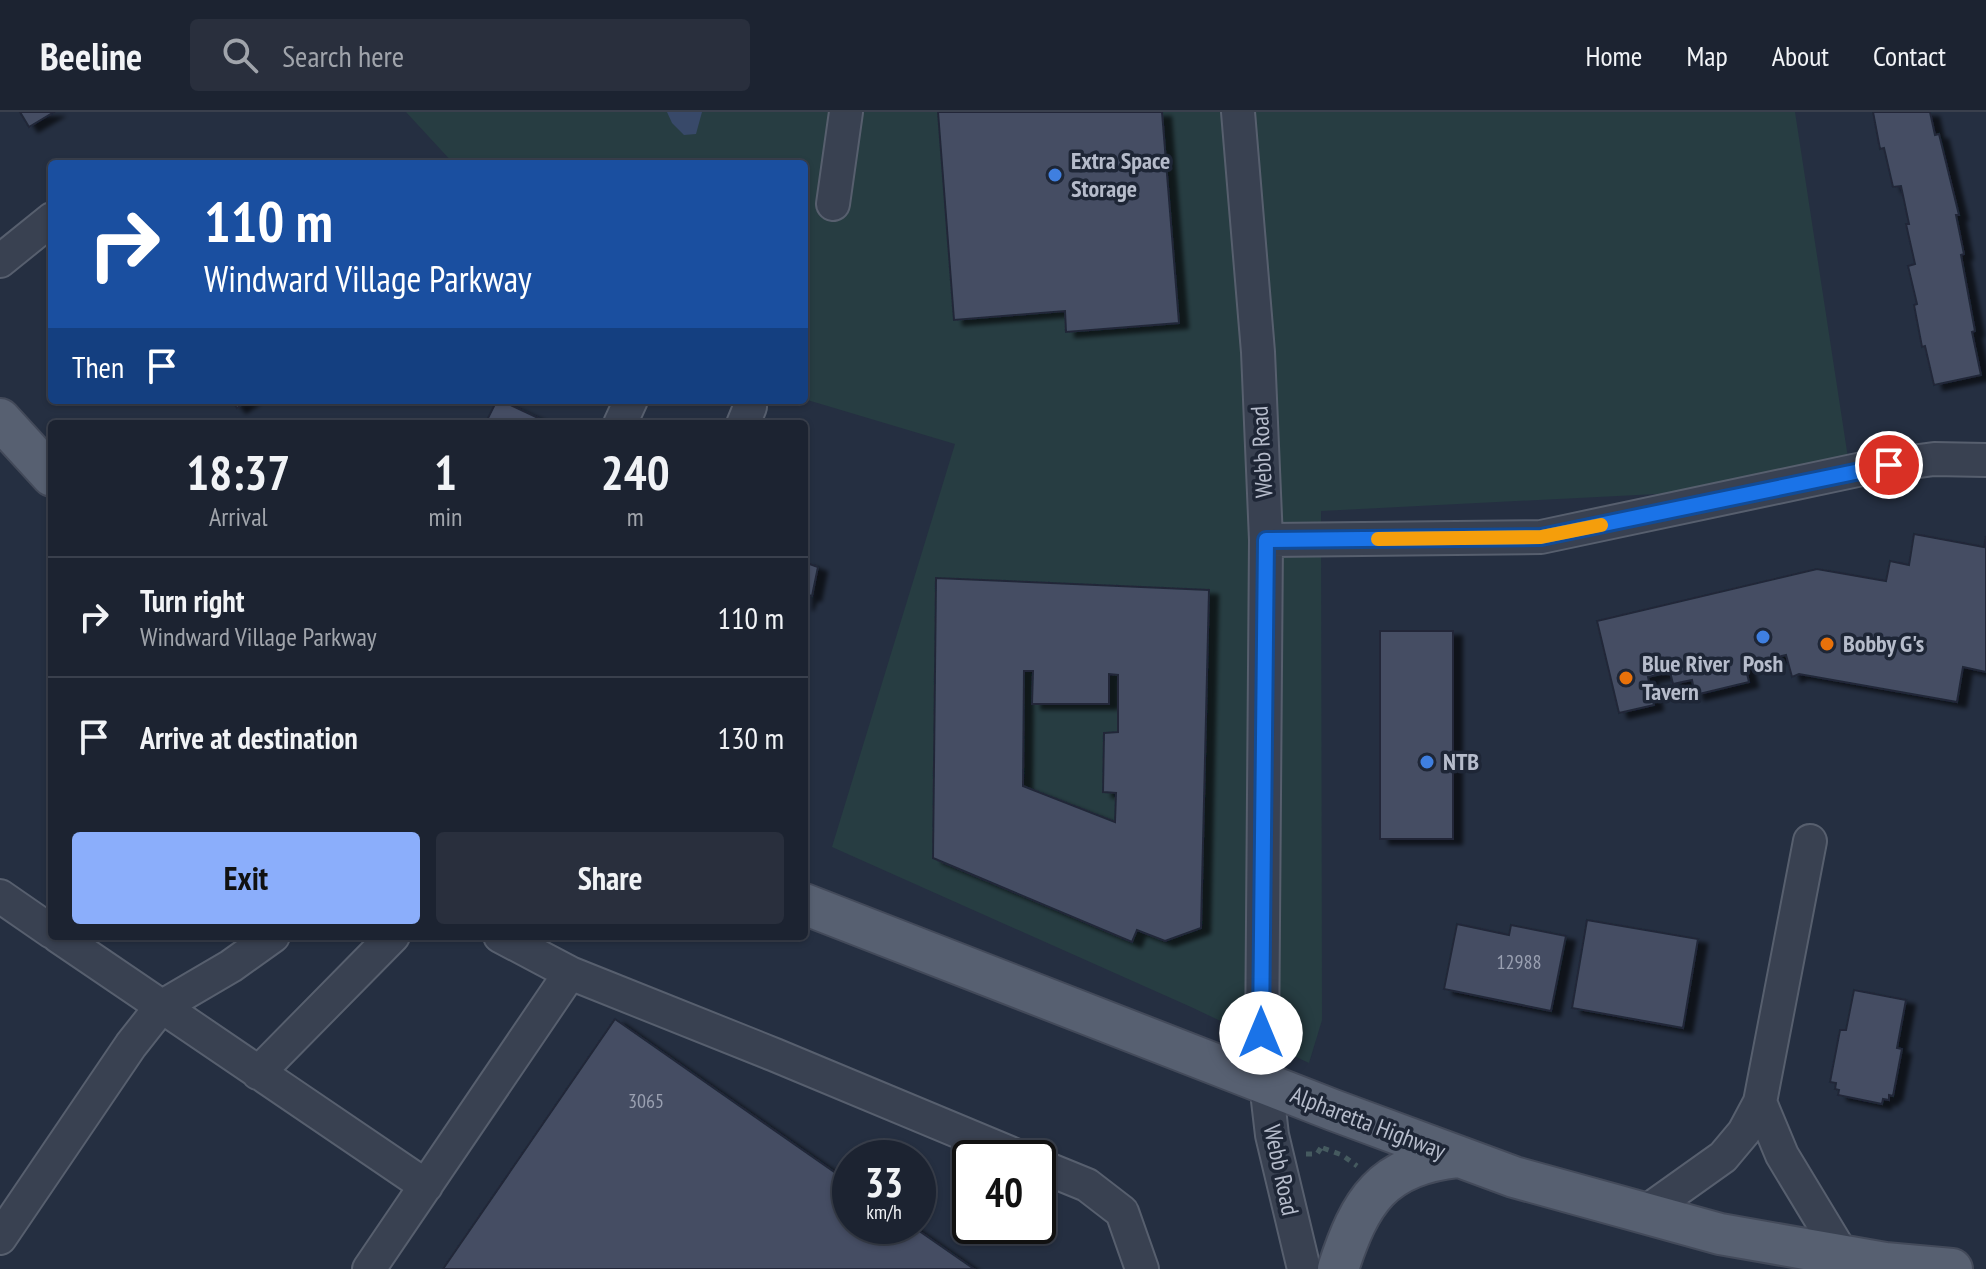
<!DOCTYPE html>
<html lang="en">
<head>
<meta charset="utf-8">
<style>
  :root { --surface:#1c2331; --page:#292f3d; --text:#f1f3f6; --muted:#a0a4ab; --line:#3a404d; --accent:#8baefb }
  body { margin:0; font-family:"PT Sans Narrow",sans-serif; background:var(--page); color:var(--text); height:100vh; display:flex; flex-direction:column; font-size:30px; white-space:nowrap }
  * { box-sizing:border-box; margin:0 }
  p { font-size:26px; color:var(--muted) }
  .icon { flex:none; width:44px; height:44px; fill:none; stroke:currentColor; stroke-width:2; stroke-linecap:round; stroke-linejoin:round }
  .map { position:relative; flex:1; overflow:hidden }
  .details { position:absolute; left:48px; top:308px; width:760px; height:520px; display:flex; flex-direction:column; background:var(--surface); border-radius:8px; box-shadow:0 2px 6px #0004,0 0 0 2px var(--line) }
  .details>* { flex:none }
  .banner { position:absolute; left:48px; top:48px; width:760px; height:244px; border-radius:8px; box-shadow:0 2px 6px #0004,0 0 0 2px var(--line); background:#1a4fa0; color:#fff; overflow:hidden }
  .speed { position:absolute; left:832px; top:1028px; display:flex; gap:16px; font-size:40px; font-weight:700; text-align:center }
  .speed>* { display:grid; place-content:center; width:104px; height:104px; border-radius:50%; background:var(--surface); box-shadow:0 2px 6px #0004,0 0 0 2px var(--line); line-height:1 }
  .speed small { font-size:20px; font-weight:400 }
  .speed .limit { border:4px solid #111; border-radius:12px; background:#fff; color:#111 }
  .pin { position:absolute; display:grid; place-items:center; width:68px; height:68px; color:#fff; margin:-34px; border:4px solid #fff; border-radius:50%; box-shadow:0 2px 8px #0007 }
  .me { position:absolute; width:88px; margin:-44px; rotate:0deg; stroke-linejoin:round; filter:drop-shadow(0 0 6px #0008) }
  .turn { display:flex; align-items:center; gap:28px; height:168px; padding:0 24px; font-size:36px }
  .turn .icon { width:104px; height:104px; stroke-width:2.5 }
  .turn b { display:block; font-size:56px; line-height:68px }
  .then { display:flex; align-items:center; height:76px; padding:0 24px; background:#0003; gap:16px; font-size:30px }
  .eta { display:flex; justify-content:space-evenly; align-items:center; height:136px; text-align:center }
  .eta b { font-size:48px; font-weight:800; line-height:56px }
  .primary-button { display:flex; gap:16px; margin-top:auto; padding:16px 24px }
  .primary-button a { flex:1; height:92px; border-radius:8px; background:var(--accent); color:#111; font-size:32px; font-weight:800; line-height:92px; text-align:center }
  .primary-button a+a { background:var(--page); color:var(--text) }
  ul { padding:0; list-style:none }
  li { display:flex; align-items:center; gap:24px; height:120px; padding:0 24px; border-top:2px solid var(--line) }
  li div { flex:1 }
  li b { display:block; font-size:30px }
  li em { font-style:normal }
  header { display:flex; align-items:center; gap:48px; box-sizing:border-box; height:112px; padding:0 40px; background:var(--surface); border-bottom:2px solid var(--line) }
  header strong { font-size:38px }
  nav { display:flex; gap:44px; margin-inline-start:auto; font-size:28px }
  .search { width:560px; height:72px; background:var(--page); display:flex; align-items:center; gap:20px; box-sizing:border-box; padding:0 28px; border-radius:8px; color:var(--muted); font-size:30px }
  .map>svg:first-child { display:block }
</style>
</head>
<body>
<header>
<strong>Beeline</strong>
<div class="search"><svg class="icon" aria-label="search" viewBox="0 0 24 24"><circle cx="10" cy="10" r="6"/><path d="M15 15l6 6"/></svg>Search here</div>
<nav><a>Home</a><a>Map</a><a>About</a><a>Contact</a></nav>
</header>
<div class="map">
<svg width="1986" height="1157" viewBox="0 0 1986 1157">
  <defs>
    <filter id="shadow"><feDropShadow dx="9" dy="5" stdDeviation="2" flood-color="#0009"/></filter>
  </defs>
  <rect width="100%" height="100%" fill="#252f41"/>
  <path fill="#273d42" d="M 406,0 L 1795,0 L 1852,372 L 1321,399 L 1322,908 L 1309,951 L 1191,895 L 832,735 L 955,332 L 804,287 L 804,52 L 454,52 Z"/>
  <path fill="#384969" d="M 667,0 L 702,0 L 696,22 L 684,23 L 672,11 Z"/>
  <path fill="#444e63" stroke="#202838" stroke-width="2" fill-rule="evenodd" filter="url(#shadow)" d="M 20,0 L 54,0 L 29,15 Z
    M 938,0 L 1162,0 L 1179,211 L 1066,220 L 1065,199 L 954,208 Z
    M 1873,0 L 1930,0 L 1935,23 L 1939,22 L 1959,103 L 1956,103 L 1964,142 L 1961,143 L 1975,219 L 1972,220 L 1981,263 L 1934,273 L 1925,234 L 1922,235 L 1914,193 L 1917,192 L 1908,154 L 1915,152 L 1906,112 L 1909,112 L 1901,74 L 1893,75 L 1884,36 L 1880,37 Z
    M 231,288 L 249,288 L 237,296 Z
    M 497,288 L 500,288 L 551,312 L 485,312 Z
    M 1914,422 L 1984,435 L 1986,424 L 1986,560 L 1963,555 L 1957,590 L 1799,562 L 1792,565 L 1786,543 L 1745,553 L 1749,570 L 1695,583 L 1692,568 L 1673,572 L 1670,560 L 1648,565 L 1654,593 L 1619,601 L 1597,509 L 1817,457 L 1886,469 L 1890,449 L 1909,453 Z
    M 804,450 L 818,455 L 812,484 L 808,483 L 804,494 Z
    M 936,466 L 1209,478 L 1201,816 L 1165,829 L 1137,818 L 1132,830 L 933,746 ZM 1024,559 L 1033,559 L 1032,592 L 1109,592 L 1109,562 L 1118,563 L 1118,620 L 1104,621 L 1103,680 L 1116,681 L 1115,710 L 1023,674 Z
    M 1380,519 L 1453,519 L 1453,727 L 1380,727 Z
    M 1587,808 L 1698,827 L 1683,916 L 1572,896 Z
    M 1457,812 L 1509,823 L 1511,813 L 1566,824 L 1551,899 L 1444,877 Z
    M 1854,878 L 1906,888 L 1897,936 L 1902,937 L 1893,984 L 1889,983 L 1889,988 L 1883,987 L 1882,992 L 1838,983 L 1839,978 L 1835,977 L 1836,971 L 1830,970 L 1840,918 L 1846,918 Z
    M 615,907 L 850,1071 L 850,1114 L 912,1114 L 974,1157 L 443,1157 Z"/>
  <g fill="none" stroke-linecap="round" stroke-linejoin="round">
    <defs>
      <path id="minor" d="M 1238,0 L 1258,240 L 1266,428 L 1262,937 L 1272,1023 L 1304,1157
        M 833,92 L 846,0
        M 0,149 L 52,107
        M 620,312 L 631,288
        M 743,312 L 750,295 L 748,288
        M 1266,428 L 1541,425 L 1867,356 L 1934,347 L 1986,348
        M 0,784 L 52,820
        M 58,824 L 426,1074
        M 500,824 L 570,861 L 775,943 L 1022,1046
        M 258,961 L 393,824
        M 1760,990 L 1782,1043 L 1843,1144
        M 1038,1053 L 1087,1073 L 1122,1100 L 1142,1157
        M 1643,1102 L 1723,1045 L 1744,1020 L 1760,990 L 1810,729
        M 0,1126 L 131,933 L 161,895 L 231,854 L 273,824
        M 369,1157 L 570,861"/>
      <path id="major" d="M 0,307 L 52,364
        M 804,792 L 1333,998 L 1514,1065 L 1720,1122 L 1885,1151 L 1952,1157
        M 1338,1157 C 1360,1089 1382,1053 1457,1045"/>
    </defs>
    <use href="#minor" stroke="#575f6e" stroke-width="36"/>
    <use href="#major" stroke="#434a5a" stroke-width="44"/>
    <path stroke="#455a5f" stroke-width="5" stroke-dasharray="6 6" stroke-linecap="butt" d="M 1323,1036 L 1342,1043 L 1357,1054
      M 1306,1042 L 1317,1042 L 1322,1034"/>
    <use href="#minor" stroke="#394151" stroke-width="32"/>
    <use href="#major" stroke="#576071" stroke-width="40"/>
  </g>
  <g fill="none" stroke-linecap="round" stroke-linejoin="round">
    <defs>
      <path id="route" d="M 1261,921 L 1266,428 L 1541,425 L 1889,353"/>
    </defs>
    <use href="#route" stroke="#114b97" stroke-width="20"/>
    <use href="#route" stroke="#1a73e8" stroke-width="14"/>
    <path stroke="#f59e0b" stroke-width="14" d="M 1378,427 L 1541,425 L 1601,413"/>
  </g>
  <g fill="#3f7fe0" stroke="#1e2636" stroke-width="3">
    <circle cx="1055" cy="63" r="8"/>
    <circle cx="1763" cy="525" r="8"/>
    <circle cx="1427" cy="650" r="8"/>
  </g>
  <g fill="#e8710a" stroke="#1e2636" stroke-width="3">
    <circle cx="1827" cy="532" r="8"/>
    <circle cx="1626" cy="566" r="8"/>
  </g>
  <g text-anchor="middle" stroke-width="7" stroke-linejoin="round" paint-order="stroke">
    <g font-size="20" fill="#9aa0b1">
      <text x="1519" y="857">12988</text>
      <text x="646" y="996">3065</text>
    </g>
    <g font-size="24" font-weight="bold" fill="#b6bccb" stroke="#1e2636" text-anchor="start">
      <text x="1071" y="57">Extra Space<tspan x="1071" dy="28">Storage</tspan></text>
      <text x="1843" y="540">Bobby G's</text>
      <text x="1642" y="560">Blue River<tspan x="1642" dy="28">Tavern</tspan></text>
      <text x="1763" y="560" text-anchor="middle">Posh</text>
      <text x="1443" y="658">NTB</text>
    </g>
    <g font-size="24" fill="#b6bccb" stroke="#1e2636">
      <text transform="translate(1262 340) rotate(-93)" y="8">Webb Road</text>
      <text transform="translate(1368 1011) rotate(21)" y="8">Alpharetta Highway</text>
      <text transform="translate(1281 1058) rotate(78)" y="8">Webb Road</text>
    </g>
  </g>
</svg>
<div class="speed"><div>33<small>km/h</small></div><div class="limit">40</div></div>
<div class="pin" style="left:1889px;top:353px;background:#d93025"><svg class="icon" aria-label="arrive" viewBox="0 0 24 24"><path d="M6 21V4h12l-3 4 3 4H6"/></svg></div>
<svg class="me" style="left:1261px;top:921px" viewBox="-20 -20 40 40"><circle r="19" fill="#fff"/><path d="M0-13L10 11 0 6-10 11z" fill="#1a73e8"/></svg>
<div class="banner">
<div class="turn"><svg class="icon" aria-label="right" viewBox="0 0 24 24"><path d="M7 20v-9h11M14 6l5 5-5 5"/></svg><div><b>110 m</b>Windward Village Parkway</div></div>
<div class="then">Then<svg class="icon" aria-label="arrive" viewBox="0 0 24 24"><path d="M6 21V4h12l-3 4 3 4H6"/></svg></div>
</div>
<section class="details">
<div class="eta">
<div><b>18:37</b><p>Arrival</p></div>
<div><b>1</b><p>min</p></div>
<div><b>240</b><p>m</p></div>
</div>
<ul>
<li><svg class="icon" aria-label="right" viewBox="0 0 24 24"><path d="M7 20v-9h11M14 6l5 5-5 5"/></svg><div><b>Turn right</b><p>Windward Village Parkway</p></div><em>110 m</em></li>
<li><svg class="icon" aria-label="arrive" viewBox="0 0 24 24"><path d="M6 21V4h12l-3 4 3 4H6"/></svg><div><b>Arrive at destination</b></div><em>130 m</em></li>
</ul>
<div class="primary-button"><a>Exit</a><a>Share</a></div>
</section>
</div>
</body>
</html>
